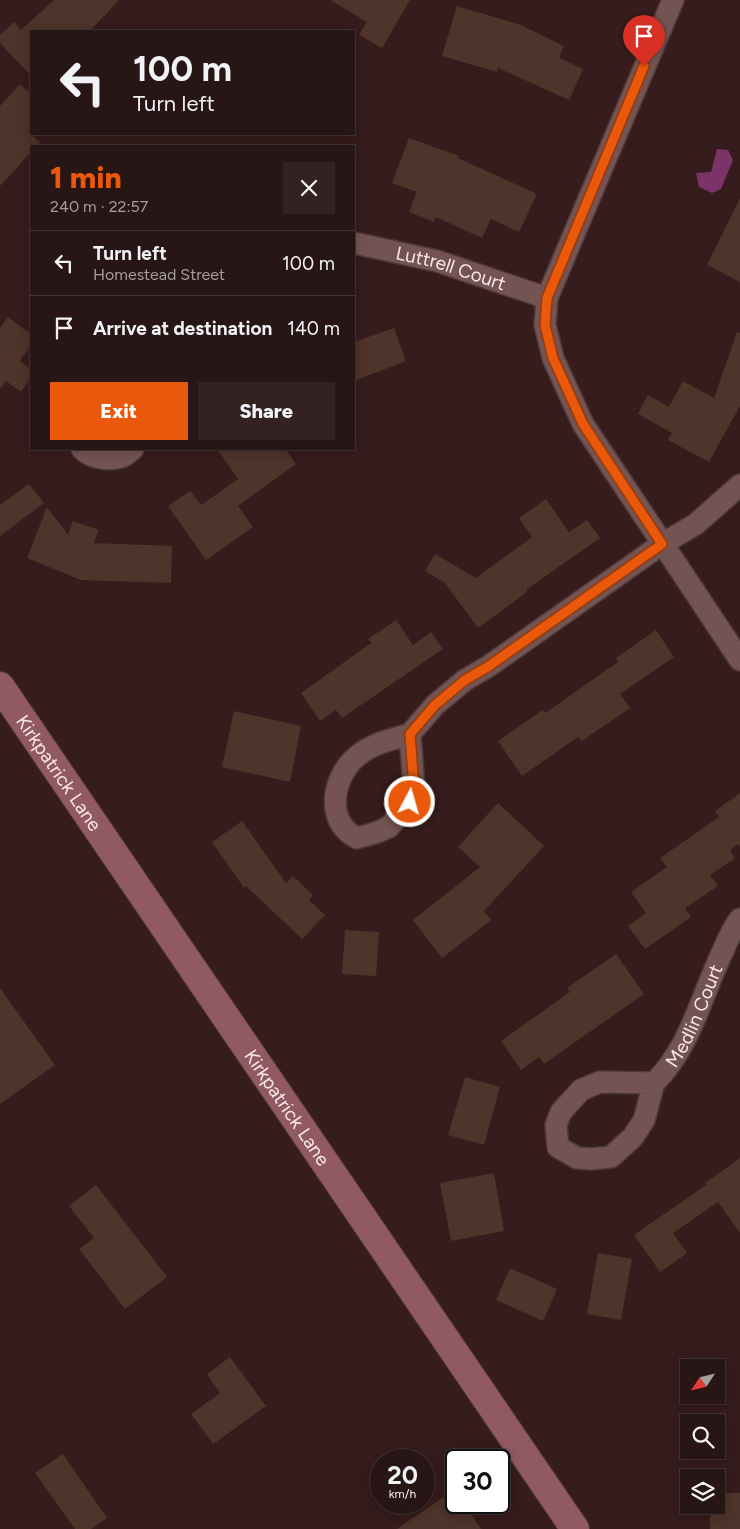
<!DOCTYPE html>
<html lang="en">
<head>
<meta charset="utf-8">
<style>
  :root { --surface:#281515; --page:#342222; --text:#f1f3f6; --muted:#a59fa0; --line:#443434; --accent:#ea580c }
  body { margin:0; font-family:Figtree,sans-serif; background:var(--page); color:var(--text); height:100vh; display:flex; flex-direction:column; font-size:19px; white-space:nowrap }
  * { box-sizing:border-box; margin:0 }
  p { font-size:16px; color:var(--muted) }
  .icon { flex:none; width:28px; height:28px; fill:none; stroke:currentColor; stroke-width:2; stroke-linecap:round; stroke-linejoin:round }
  .map { position:relative; flex:1; overflow:hidden }
  .panel { position:absolute; left:30px; top:145px; width:325px; height:305px; display:flex; flex-direction:column; background:var(--surface); border-radius:0px; box-shadow:0 2px 12px #0003,0 0 0 1px var(--line) }
  .panel>* { flex:none }
  .guide { position:absolute; left:30px; top:30px; width:325px; height:105px; border-radius:0px; box-shadow:0 2px 12px #0003,0 0 0 1px var(--line); background:#281515; color:var(--text); overflow:hidden }
  .needle { width:32px; rotate:235deg }
  .tools { position:absolute; left:680px; top:1359px; display:grid; gap:10px }
  .tools a { display:grid; place-items:center; width:45px; height:45px; border-radius:0px; background:var(--surface); box-shadow:0 2px 12px #0003,0 0 0 1px var(--line); font-size:25px }
  .speed { position:absolute; left:370px; top:1449px; display:flex; gap:10px; font-size:25px; font-weight:700; text-align:center }
  .speed>* { display:grid; place-content:center; width:65px; height:65px; border-radius:50%; background:var(--surface); box-shadow:0 2px 12px #0003,0 0 0 1px var(--line); line-height:1 }
  .speed small { font-size:12px; font-weight:400 }
  .speed .limit { border:2px solid #111; border-radius:8px; background:#fff; color:#111 }
  .pin { position:absolute; display:grid; place-items:center; width:42px; height:42px; color:#fff; margin:-51px -21px; border-radius:50% 50% 50% 0; rotate:-45deg; box-shadow:0 0 5px #0007 }
  .pin .icon { rotate:45deg }
  .me { position:absolute; width:55px; margin:-28px; rotate:6deg; stroke-linejoin:round; filter:drop-shadow(0 0 4px #0008) }
  .turn { display:flex; align-items:center; gap:18px; height:105px; padding:0 20px; font-size:22px }
  .turn .icon { width:65px; height:65px; stroke-width:2.5 }
  .turn b { display:block; font-size:35px; line-height:42px }
  .round { display:grid; place-items:center; flex:none; width:52px; height:52px; border-radius:0px; background:var(--page) }
  .summary { display:flex; align-items:center; justify-content:space-between; height:85px; padding:0 20px }
  h1 { font-size:30px; font-weight:800; line-height:38px; color:var(--accent) }
  .primary-button { display:flex; gap:10px; margin-top:auto; padding:10px 20px }
  .primary-button a { flex:1; height:58px; border-radius:0px; background:var(--accent); color:#fff; font-size:20px; font-weight:800; line-height:58px; text-align:center }
  .primary-button a+a { background:var(--page); color:var(--text) }
  ul { padding:0; list-style:none }
  li { display:flex; align-items:center; gap:15px; height:65px; padding:0 20px; border-top:1px solid var(--line) }
  li div { flex:1 }
  li b { display:block; font-size:19px }
  li em { font-style:normal }
  .map>svg:first-child { display:block }
</style>
</head>
<body>
<div class="map">
<svg width="740" height="1529" viewBox="0 0 740 1529">
  <rect width="100%" height="100%" fill="#361c1c"/>
  <path fill="#7c3368" d="M 717,149 L 728,150 L 733,160 L 721,189 L 712,193 L 699,187 L 696,173 L 711,172 Z"/>
  <path fill="#4e342a" d="M 54,0 L 119,0 L 90,31 L 31,31 L 31,76 L 0,43 L 0,35 L 14,22 L 21,30 Z
    M 330,0 L 410,0 L 382,48 L 359,35 L 367,22 Z
    M 457,6 L 521,25 L 564,46 L 559,58 L 583,69 L 569,100 L 498,68 L 497,72 L 442,56 Z
    M 20,84 L 31,94 L 31,135 L 40,142 L 36,146 L 31,146 L 31,152 L 0,186 L 0,106 Z
    M 409,138 L 459,156 L 458,158 L 537,194 L 519,232 L 491,219 L 482,238 L 436,217 L 434,222 L 409,212 L 417,192 L 392,183 Z
    M 740,198 L 740,282 L 707,265 Z
    M 8,317 L 31,334 L 31,344 L 20,361 L 31,369 L 31,377 L 21,392 L 6,381 L 0,389 L 0,328 Z
    M 394,328 L 406,361 L 354,381 L 354,342 Z
    M 737,332 L 740,333 L 740,406 L 709,462 L 668,440 L 672,433 L 638,414 L 648,395 L 669,407 L 683,381 L 714,398 Z
    M 217,449 L 285,449 L 296,464 L 238,506 L 253,527 L 206,560 L 168,506 L 190,491 L 201,505 L 238,479 Z
    M 29,484 L 44,503 L 0,536 L 0,505 Z
    M 546,499 L 569,532 L 587,520 L 600,538 L 526,590 L 527,592 L 478,628 L 445,583 L 425,571 L 435,554 L 476,578 L 532,537 L 519,518 Z
    M 47,507 L 68,535 L 73,521 L 99,530 L 94,543 L 172,546 L 171,583 L 81,580 L 27,558 Z
    M 396,620 L 413,645 L 431,632 L 443,649 L 342,718 L 336,710 L 320,721 L 301,693 L 371,643 L 368,639 Z
    M 656,630 L 674,657 L 620,694 L 630,708 L 582,741 L 578,737 L 522,776 L 498,741 L 543,710 L 545,713 L 618,662 L 616,658 Z
    M 234,711 L 301,726 L 290,782 L 222,767 Z
    M 740,793 L 740,847 L 738,844 L 730,850 L 735,858 L 710,875 L 718,886 L 685,908 L 691,917 L 645,949 L 628,926 L 646,913 L 631,892 L 667,867 L 660,858 L 719,817 L 715,811 Z
    M 498,803 L 544,846 L 484,911 L 491,920 L 442,958 L 413,920 L 480,867 L 458,847 Z
    M 242,821 L 286,883 L 293,876 L 313,895 L 309,900 L 325,915 L 302,939 L 246,886 L 244,888 L 212,842 Z
    M 345,930 L 379,932 L 376,976 L 342,974 Z
    M 616,954 L 644,994 L 544,1064 L 539,1057 L 521,1070 L 501,1041 L 570,992 L 567,988 Z
    M 0,988 L 55,1065 L 0,1104 Z
    M 465,1077 L 500,1087 L 484,1145 L 448,1135 Z
    M 740,1158 L 740,1233 L 718,1202 L 673,1233 L 687,1253 L 660,1272 L 634,1235 L 706,1185 L 705,1183 Z
    M 494,1173 L 504,1231 L 451,1241 L 440,1183 Z
    M 96,1185 L 167,1277 L 125,1309 L 79,1249 L 94,1238 L 69,1206 Z
    M 598,1253 L 632,1259 L 621,1320 L 587,1314 Z
    M 510,1268 L 557,1289 L 543,1321 L 496,1300 Z
    M 230,1357 L 266,1406 L 213,1444 L 191,1414 L 220,1393 L 207,1374 Z
    M 63,1454 L 107,1518 L 91,1529 L 75,1529 L 35,1473 Z
    M 454,1490 L 456,1493 L 456,1502 L 463,1502 L 481,1529 L 397,1529 Z
    M 716,1493 L 740,1493 L 740,1529 L 710,1529 L 710,1505 L 716,1505 Z"/>
  <g fill="none" stroke-linecap="round" stroke-linejoin="round">
    <defs>
      <g id="street">
        <path d="M 673,0 L 547,298 L 545,325 L 553,358 L 583,424 L 740,660"/>
        <path id="s1" d="M 354,243 L 437,261 L 547,298"/>
        <path d="M 82,449 C 91,459 111,461 124,456 C 127,454 130,451 133,449"/>
        <path d="M 410,734 L 435,705 L 465,680 L 489,666 L 662,544 L 696,524 L 740,485"/>
        <path d="M 410,734 L 414,788 L 410,802 L 389,827 L 378,832 L 357,838 C 323,821 333,773 360,754 C 374,743 393,739 410,734 Z"/>
        <path d="M 600,1082 L 654,1083 L 644,1120 L 633,1137 L 611,1157 L 591,1159 L 577,1158 L 558,1147 L 556,1125 L 561,1112 L 581,1090 Z"/>
        <path id="s2" d="M 654,1083 C 690,1048 701,997 722,953 C 727,941 732,929 740,919"/>
      </g>
      <g id="secondary">
        <path id="s3" d="M 0,686 L 575,1529"/>
      </g>
    </defs>
    <use href="#street" stroke="#4d3737" stroke-width="24"/>
    <use href="#secondary" stroke="#4d3737" stroke-width="30"/>
    <use href="#street" stroke="#735453" stroke-width="21"/>
    <use href="#secondary" stroke="#915964" stroke-width="28"/>
  </g>
  <g fill="none" stroke-linecap="round" stroke-linejoin="round">
    <defs>
      <path id="route" d="M 410,802 L 414,788 L 410,734 L 435,705 L 465,680 L 489,666 L 662,544 L 583,424 L 553,358 L 545,325 L 547,298 L 644,66"/>
    </defs>
    <use href="#route" stroke="#983908" stroke-width="12"/>
    <use href="#route" stroke="#ea580c" stroke-width="9"/>
  </g>
  <g text-anchor="middle" stroke-width="4" stroke-linejoin="round" paint-order="stroke">
    <g font-size="19" fill="#fae7e6" stroke="#361c1c">
      <text dy="7" stroke="none"><textPath href="#s1" startOffset="100">Luttrell Court</textPath></text>
      <text dy="7" stroke="none"><textPath href="#s3" startOffset="105">Kirkpatrick Lane</textPath></text>
      <text dy="7" stroke="none"><textPath href="#s2" startOffset="79">Medlin Court</textPath></text>
      <text dy="7" stroke="none"><textPath href="#s3" startOffset="510">Kirkpatrick Lane</textPath></text>
    </g>
  </g>
</svg>
<div class="tools">
<a><svg class="needle" viewBox="-14 -14 28 28"><path d="M0-13l5 13h-10z" fill="#e53935"/><path d="M0 13l5-13h-10z" fill="#a59fa0"/></svg></a>
<a><svg class="icon" aria-label="search" viewBox="0 0 24 24"><circle cx="10" cy="10" r="6"/><path d="M15 15l6 6"/></svg></a>
<a><svg class="icon" aria-label="layers" viewBox="0 0 24 24"><path d="M12 4l9 5-9 5-9-5zM3 14l9 5 9-5"/></svg></a>
</div>
<div class="speed"><div>20<small>km/h</small></div><div class="limit">30</div></div>
<div class="pin" style="left:644px;top:66px;background:#d93025"><svg class="icon" aria-label="arrive" viewBox="0 0 24 24"><path d="M6 21V4h12l-3 4 3 4H6"/></svg></div>
<svg class="me" style="left:410px;top:802px" viewBox="-20 -20 40 40"><circle r="17" fill="#ea580c" stroke="#fff" stroke-width="3"/><path d="M0-11L8 9 0 5-8 9z" fill="#fff"/></svg>
<div class="guide">
<div class="turn"><svg class="icon" aria-label="left" viewBox="0 0 24 24"><path d="M17 20v-9H6M10 6l-5 5 5 5"/></svg><div><b>100 m</b>Turn left</div></div>
</div>
<section class="panel">
<div class="summary"><div><h1>1 min</h1><p>240 m · 22:57</p></div><a class="round"><svg class="icon" aria-label="close" viewBox="0 0 24 24"><path d="M6 6l12 12M18 6L6 18"/></svg></a></div>
<ul>
<li><svg class="icon" aria-label="left" viewBox="0 0 24 24"><path d="M17 20v-9H6M10 6l-5 5 5 5"/></svg><div><b>Turn left</b><p>Homestead Street</p></div><em>100 m</em></li>
<li><svg class="icon" aria-label="arrive" viewBox="0 0 24 24"><path d="M6 21V4h12l-3 4 3 4H6"/></svg><div><b>Arrive at destination</b></div><em>140 m</em></li>
</ul>
<div class="primary-button"><a>Exit</a><a>Share</a></div>
</section>
</div>
</body>
</html>
